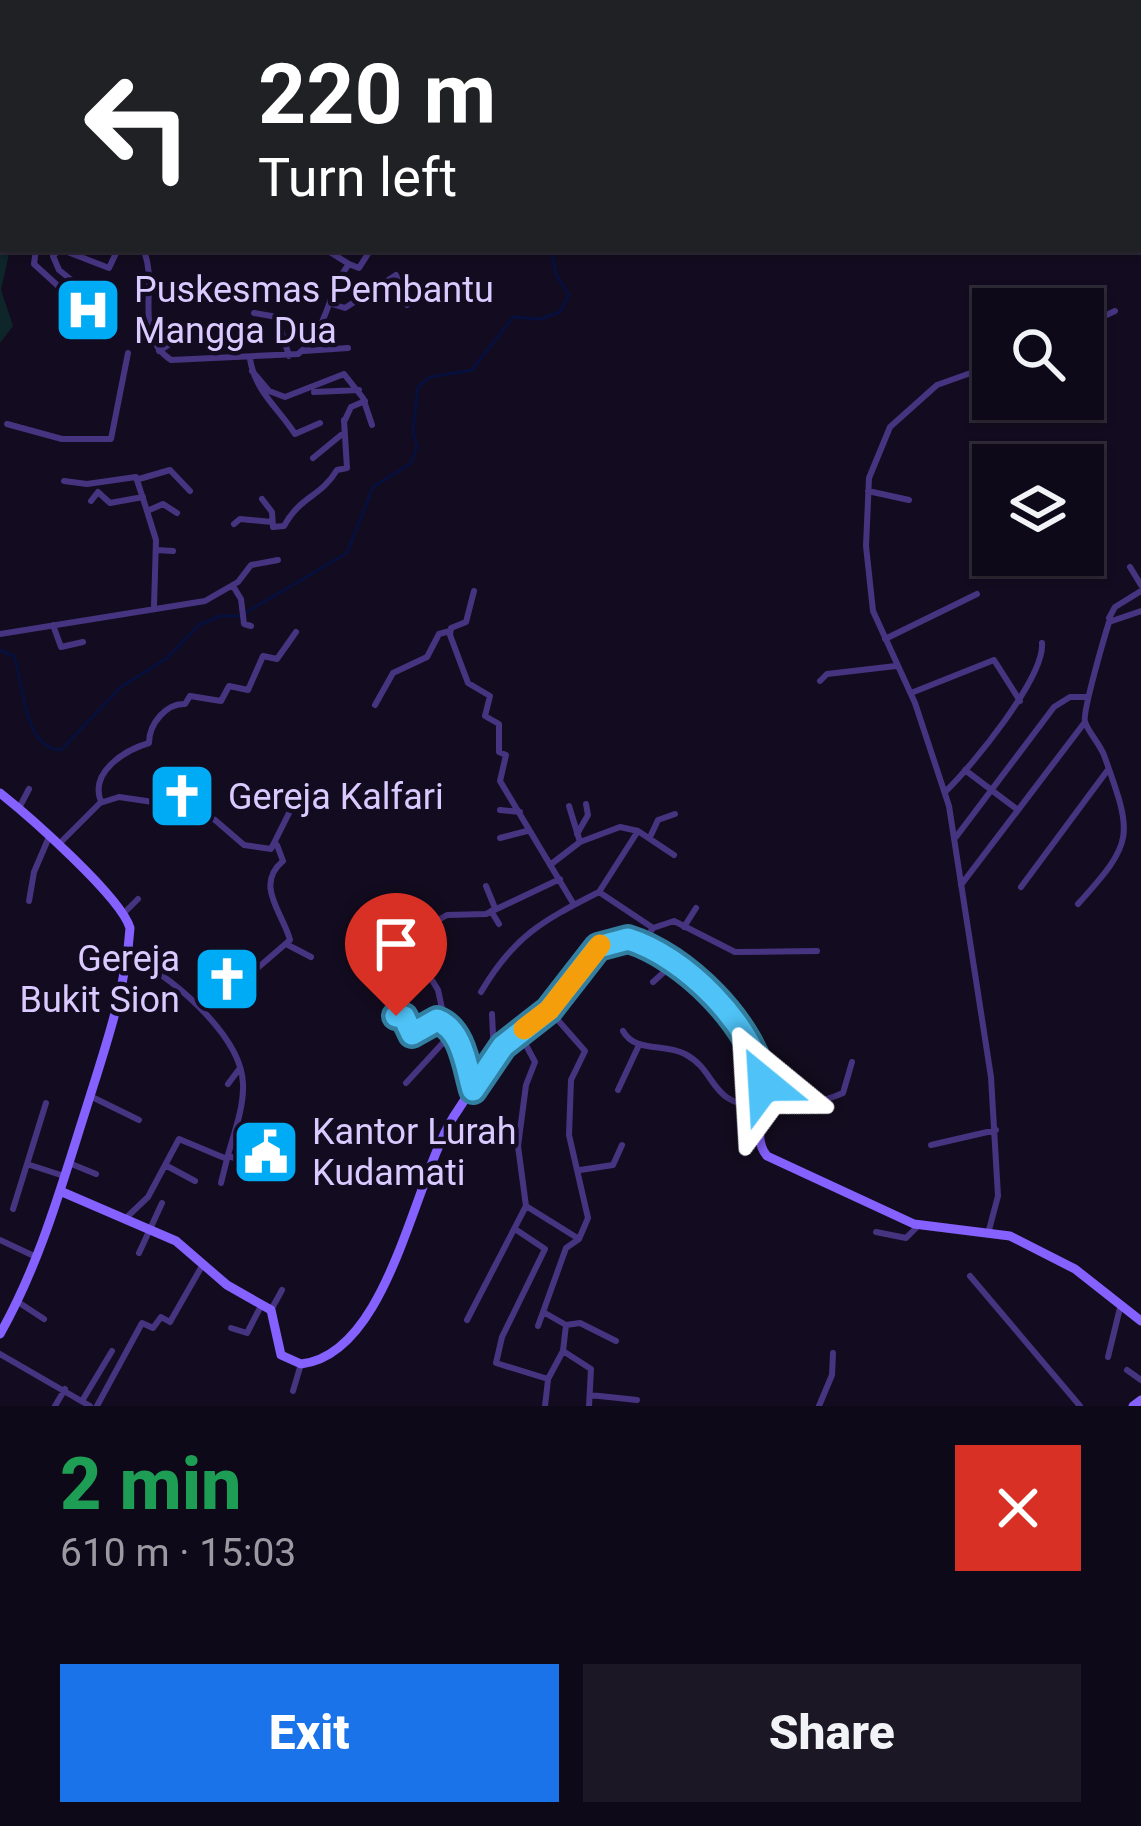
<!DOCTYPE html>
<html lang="en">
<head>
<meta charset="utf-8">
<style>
  :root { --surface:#0e0918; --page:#1c1725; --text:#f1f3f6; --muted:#9b9aa2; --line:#2e2a37; --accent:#1a73e8 }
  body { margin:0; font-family:Roboto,sans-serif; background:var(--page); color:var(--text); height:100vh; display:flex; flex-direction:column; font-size:45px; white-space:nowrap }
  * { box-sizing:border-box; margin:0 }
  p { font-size:39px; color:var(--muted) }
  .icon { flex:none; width:66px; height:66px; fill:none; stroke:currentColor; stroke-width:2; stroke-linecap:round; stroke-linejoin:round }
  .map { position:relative; height:1406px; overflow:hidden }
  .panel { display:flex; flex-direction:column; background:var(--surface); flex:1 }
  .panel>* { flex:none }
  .guide { position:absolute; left:0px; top:0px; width:1143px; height:252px; box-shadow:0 3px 9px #0004,0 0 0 3px var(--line); background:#202124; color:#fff; overflow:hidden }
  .controls { position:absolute; left:972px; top:288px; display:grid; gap:24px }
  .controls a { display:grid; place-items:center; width:132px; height:132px; border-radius:0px; background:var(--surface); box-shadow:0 3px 9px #0004,0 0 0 3px var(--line); font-size:60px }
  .pin { position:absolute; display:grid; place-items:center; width:102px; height:102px; color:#fff; margin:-123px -51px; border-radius:50% 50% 50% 0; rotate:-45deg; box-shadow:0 0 12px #0007 }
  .pin .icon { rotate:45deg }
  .me { position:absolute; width:132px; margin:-66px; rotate:333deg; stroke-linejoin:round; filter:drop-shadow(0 0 9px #0008) }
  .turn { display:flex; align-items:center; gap:42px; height:252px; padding:0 60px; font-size:54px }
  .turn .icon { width:156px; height:156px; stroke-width:2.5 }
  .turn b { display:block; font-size:84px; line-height:102px }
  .round { display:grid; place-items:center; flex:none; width:126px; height:126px; border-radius:0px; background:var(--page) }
  .overview { display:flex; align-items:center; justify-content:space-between; height:204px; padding:0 60px }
  h1 { font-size:72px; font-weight:800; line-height:90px; color:#1e9e55 }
  .action { display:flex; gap:24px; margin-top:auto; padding:24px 60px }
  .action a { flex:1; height:138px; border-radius:0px; background:var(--accent); color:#fff; font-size:48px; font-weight:800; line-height:138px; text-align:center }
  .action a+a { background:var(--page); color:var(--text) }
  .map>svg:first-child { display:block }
</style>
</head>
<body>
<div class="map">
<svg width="1141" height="1406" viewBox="0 0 1141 1406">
  <rect width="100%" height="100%" fill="#130c20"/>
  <path fill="#0e252a" d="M 3,207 L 3,249 L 10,249 L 1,290 L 13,326 L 0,343 L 0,209 Z"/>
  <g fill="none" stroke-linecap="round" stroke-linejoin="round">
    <path stroke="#07103d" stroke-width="3" d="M 1140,88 L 1141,88
      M 0,650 L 14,656 C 24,684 23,748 61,750 L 121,687 L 167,658 L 199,625 L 220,616 L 240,616 L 347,553 L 373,487 L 411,463 L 417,446 L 413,431 L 418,387 L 430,377 L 472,370 L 513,317 L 541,319 L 560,312 L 569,295 L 556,275 L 551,249"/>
    <path stroke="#473481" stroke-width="6" d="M 675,3 L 676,0
      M 0,18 L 3,20
      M 0,181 L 3,180
      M 36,249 L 34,264 L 80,306 L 91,302 L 90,295 L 59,270 L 53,256 L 60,249 L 109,268 L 118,249
      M 143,249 C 160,285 131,333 171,360 L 298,354 C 329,331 326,293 349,264 L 359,268 L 371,249
      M 325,249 L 349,264
      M 408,249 L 419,249
      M 332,304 L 345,308 L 396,275 L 407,305
      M 254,313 L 277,317 L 289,356
      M 1083,326 L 1115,311
      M 159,351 L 184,335
      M 304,351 L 348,348
      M 250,359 C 255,391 278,408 295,434 L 320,423
      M 252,371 L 269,391 L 285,397 L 344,374 L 363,398 L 372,425
      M 314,392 L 359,390
      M 344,422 L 351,407 L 365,401
      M 7,424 L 62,439 L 111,439 L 128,353
      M 313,458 L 341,435
      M 139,479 L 170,470 L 190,491
      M 64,481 L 87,484 L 136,477 L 147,511
      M 868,491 L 909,500
      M 262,499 L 272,512 L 273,527 L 284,526 C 301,495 320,498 337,470 L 347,468 L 344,420
      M 91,501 L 98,492 L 110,503 L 143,497
      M 234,524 L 240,519 L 272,522
      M 156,550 L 173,551
      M 1130,567 L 1141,585
      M 233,586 L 241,599 L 244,624 L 251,626
      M 474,591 L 466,622 L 451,628 L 450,635 L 468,683 L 490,696 L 485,716 L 499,724 L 499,752 L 506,755 L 500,781 L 573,903
      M 154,606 L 156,540 L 147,511 L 163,504 L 177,513
      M 1109,618 L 1115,607 L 1141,591
      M 53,625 L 61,647 L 83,642
      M 0,634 L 205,601 L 238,582 L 251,565 L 278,560
      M 885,639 L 977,594
      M 820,681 L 827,674 L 896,666
      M 911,693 L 994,660 L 1020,701
      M 375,705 L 393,673 L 427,657 L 439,634 L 450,631
      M 965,770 L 1018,810
      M 203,791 L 210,803 L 207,815
      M 946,791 C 972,766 1045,677 1042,643
      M 101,802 C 89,772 125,750 149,743 C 149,723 167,703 185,704 L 190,696 L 221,701 L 229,686 L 248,690 L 263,656 L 277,659 L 296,632
      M 19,808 L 29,789
      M 500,810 L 520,812
      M 577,834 L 588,815 L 586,804
      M 651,835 L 658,820 L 675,814
      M 956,837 L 1054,707 L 1070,697 L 1088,697
      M 500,838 L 527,831
      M 580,842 L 620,827 L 638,831
      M 60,843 L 100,803 L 119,797 L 187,807 L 215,820 L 244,845 L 271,849 L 293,805 L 305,798
      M 550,865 L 580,842 L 569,806
      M 961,885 L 1085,722
      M 486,886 L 495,908
      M 1021,887 L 1107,771
      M 599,892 L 638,831 L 674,855
      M 29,901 L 34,872 L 49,837
      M 1078,904 C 1135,841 1133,836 1104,755 C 1099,743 1089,733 1085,722 C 1082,713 1105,635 1109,622 L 1141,611
      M 491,911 L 499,924
      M 124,913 L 138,899
      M 684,927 L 696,908
      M 653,928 L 674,921 L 735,952 L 817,951
      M 288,945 L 311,957
      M 126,954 C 167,972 242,1035 243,1084 C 244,1109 233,1135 227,1159 L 179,1139 L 148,1197 L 127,1217
      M 653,982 L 673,964
      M 238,985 L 290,940 C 283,913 254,885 283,861 L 277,845
      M 481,992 C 514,936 542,921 599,892 L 653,928 L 642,944
      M 549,1010 L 585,1051 L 571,1080 L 569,1135 L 588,1218 L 579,1239
      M 492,1014 L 494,1056
      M 396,1016 L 404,1017 L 412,1034 L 437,1020 L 445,1022
      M 623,1031 C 635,1053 664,1043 685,1054 C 719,1072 707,1105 763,1107
      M 763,1076 C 801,1087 793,1115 843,1093 L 852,1062
      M 406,1083 L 452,1033
      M 228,1084 L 240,1068
      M 473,1088 L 461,1043 L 445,1022 L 438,990 L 424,967 L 423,929 L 447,915 L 486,914 L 560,879
      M 618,1090 L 639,1045
      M 90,1096 L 139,1120
      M 931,1145 L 996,1130
      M 228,1156 L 265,1167
      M 69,1163 L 96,1174
      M 27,1164 L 64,1176
      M 167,1166 L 195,1181
      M 580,1170 L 613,1165 L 622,1145
      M 221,1183 L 227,1159
      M 526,1206 L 579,1239 L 566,1248 L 538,1326
      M 13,1209 L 46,1103
      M 515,1229 L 545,1249 L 502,1337 L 496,1363 L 548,1379 L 563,1351
      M 989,1230 L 998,1196 L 991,1077 L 949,806 L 915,703 L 873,611 L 866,546 L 869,478 L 890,427 L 937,385 L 993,365
      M 876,1232 L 906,1238 L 919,1225
      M 0,1240 L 34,1256
      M 139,1253 L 162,1203
      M 970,1276 L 1080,1406
      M 18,1302 L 44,1319
      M 271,1310 L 282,1290
      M 545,1313 L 566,1325 L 563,1351 L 591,1369 L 589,1406
      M 467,1320 L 526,1206 L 518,1146 L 526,1085 L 535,1062 L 519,1032
      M 566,1325 L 580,1323 L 616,1341
      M 231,1328 L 247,1333 L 262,1304
      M 0,1354 L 90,1406
      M 1108,1357 L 1120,1308
      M 1127,1370 L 1141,1380
      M 293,1391 L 301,1364
      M 590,1395 L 637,1400
      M 82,1401 L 112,1351
      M 55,1406 L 65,1389
      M 97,1406 L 142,1323 L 153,1328 L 161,1317 L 170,1322 L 202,1266
      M 545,1406 L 548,1380
      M 819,1406 L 832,1375 L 833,1353"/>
    <path stroke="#8561ff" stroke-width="9" d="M 0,793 C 29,816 121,897 130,928 C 126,989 104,1051 86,1109 C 61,1187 40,1263 0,1334
      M 60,1191 L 176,1241 L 227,1285 L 271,1310 L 281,1355 L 301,1364 C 389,1354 413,1181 454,1116 C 469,1094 494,1051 513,1035 C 525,1025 540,1020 551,1008 C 572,983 590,935 628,939 C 679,953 759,1030 764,1084 C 766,1107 751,1138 767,1156 L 914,1224 L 1010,1236 L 1075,1269 L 1141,1321
      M 1133,1406 L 1141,1400"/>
  </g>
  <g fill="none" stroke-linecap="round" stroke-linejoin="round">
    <defs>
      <path id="route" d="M 396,1016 L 404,1017 L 412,1034 L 437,1020 C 462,1029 466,1065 473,1090 L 503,1046 L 549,1010 L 598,947 L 628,939 C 684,956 754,1025 764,1084"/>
    </defs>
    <use href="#route" stroke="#337fa1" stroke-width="30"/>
    <use href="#route" stroke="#4fc3f7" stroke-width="21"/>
    <path stroke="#f59e0b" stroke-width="21" d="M 524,1029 L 549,1010 L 600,945"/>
  </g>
  <defs>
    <symbol id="hospital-square" viewBox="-11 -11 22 22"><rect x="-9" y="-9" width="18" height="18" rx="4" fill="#00abf5" stroke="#130c20"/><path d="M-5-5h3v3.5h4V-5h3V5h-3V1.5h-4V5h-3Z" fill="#fff"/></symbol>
    <symbol id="church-square" viewBox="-11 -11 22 22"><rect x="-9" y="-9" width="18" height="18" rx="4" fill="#00abf5" stroke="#130c20"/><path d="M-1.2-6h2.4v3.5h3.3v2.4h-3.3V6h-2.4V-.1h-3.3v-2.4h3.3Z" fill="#fff"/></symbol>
    <symbol id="civic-square" viewBox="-11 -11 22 22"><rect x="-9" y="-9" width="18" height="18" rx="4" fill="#00abf5" stroke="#130c20"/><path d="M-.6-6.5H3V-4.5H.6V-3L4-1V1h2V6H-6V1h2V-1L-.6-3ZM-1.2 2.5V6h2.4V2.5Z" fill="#fff"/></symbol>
  </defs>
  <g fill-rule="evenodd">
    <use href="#hospital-square" x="50" y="272" width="76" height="76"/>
    <use href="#church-square" x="144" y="758" width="76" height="76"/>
    <use href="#church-square" x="189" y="941" width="76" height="76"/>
    <use href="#civic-square" x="228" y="1114" width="76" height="76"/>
  </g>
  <g text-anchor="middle" stroke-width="9" stroke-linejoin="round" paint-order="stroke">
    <g font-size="36" fill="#dbcaff" stroke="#130c20" text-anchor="start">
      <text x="134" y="302">Puskesmas Pembantu<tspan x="134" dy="41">Mangga Dua</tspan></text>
      <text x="228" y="809">Gereja Kalfari</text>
      <text x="180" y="971" text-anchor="end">Gereja<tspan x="180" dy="41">Bukit Sion</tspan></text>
      <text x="312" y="1144">Kantor Lurah<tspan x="312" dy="41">Kudamati</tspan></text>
    </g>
  </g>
</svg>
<div class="controls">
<a><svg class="icon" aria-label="search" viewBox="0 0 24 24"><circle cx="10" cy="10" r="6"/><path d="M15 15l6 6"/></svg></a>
<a><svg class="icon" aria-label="layers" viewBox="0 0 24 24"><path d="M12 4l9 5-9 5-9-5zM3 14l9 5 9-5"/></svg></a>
</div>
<div class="pin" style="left:396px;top:1016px;background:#d93025"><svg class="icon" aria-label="arrive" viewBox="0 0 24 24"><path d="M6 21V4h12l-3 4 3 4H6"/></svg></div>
<svg class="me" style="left:764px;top:1084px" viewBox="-20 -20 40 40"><path d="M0-17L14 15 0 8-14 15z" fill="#4fc3f7" stroke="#fff" stroke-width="4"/></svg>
<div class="guide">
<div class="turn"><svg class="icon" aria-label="left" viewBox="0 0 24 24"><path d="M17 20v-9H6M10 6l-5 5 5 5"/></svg><div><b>220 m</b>Turn left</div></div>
</div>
</div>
<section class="panel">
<div class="overview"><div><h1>2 min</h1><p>610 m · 15:03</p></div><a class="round" style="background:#d93025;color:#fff"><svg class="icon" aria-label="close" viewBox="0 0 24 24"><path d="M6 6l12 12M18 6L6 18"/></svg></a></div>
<div class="action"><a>Exit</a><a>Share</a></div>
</section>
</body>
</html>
